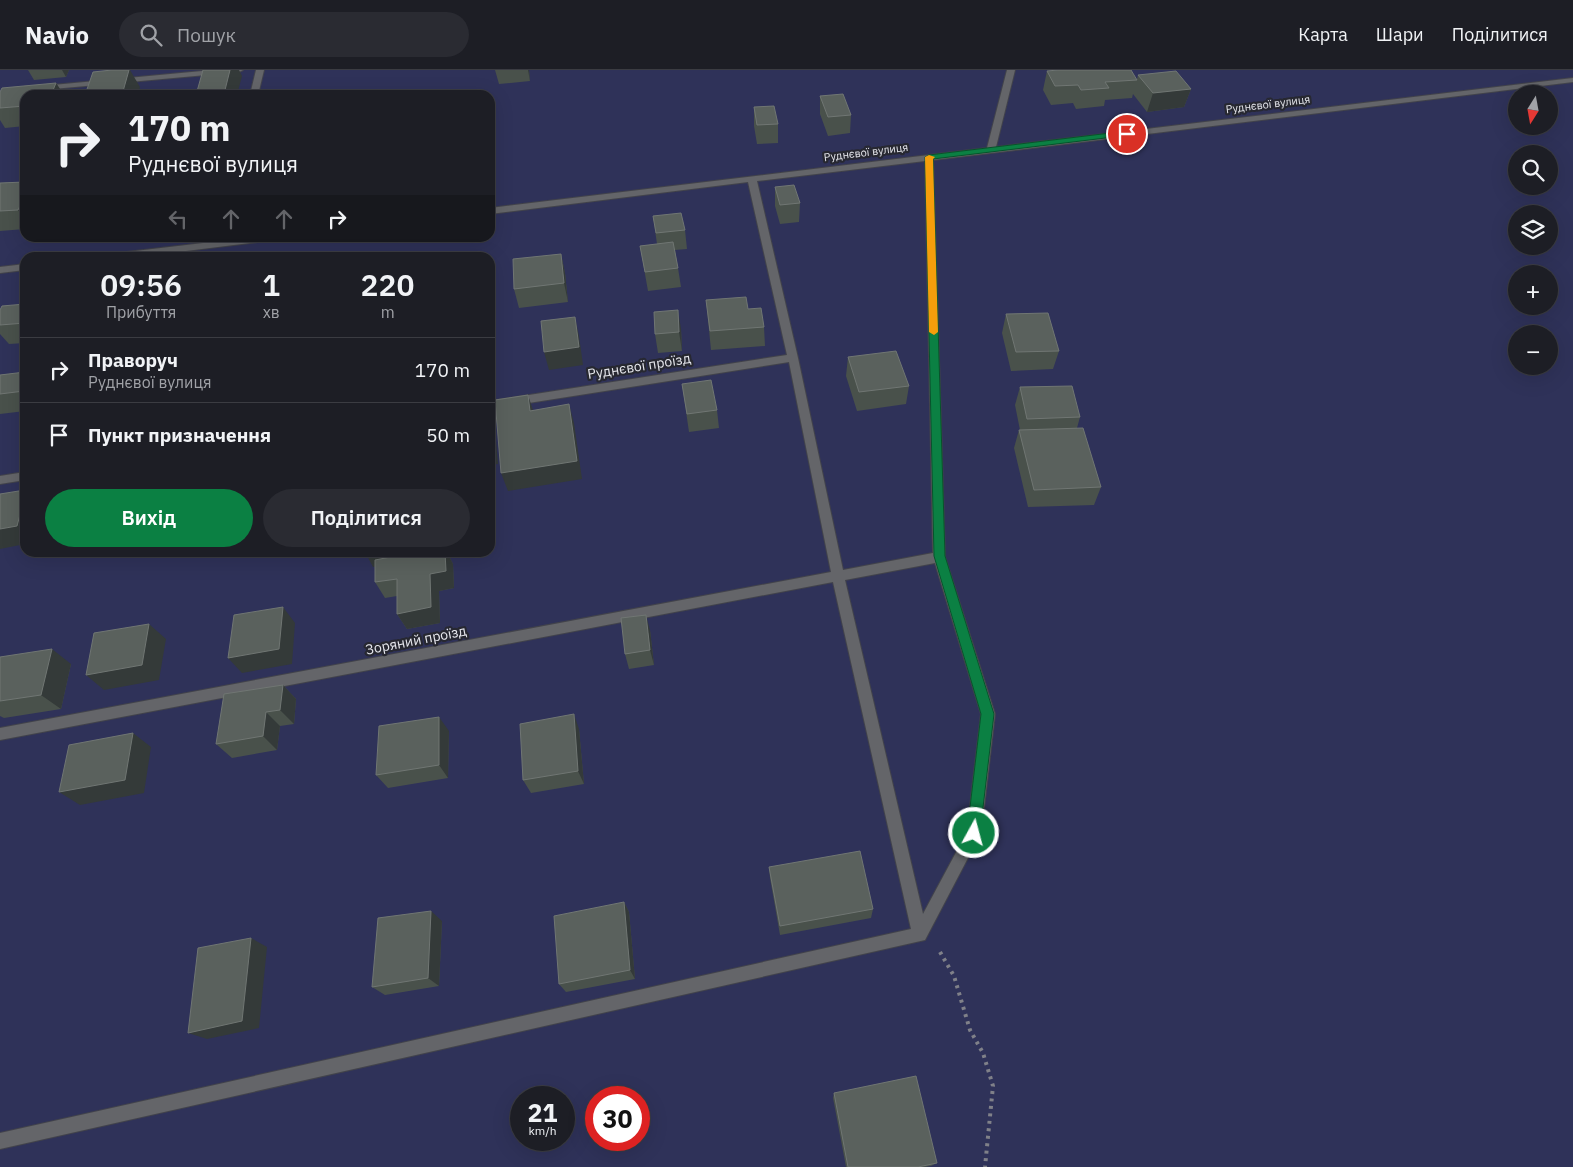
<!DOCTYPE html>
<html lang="uk">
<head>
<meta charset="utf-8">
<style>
  :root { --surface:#1d1e25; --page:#2a2b32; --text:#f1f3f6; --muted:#a0a2a7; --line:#3b3c42; --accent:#0b8043 }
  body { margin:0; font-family:"IBM Plex Sans",sans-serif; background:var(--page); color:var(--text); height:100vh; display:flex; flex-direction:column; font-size:19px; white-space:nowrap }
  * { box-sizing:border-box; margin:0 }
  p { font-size:16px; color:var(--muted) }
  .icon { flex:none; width:28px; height:28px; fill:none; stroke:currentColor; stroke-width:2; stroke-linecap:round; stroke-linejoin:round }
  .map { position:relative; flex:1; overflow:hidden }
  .drawer { position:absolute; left:20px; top:182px; width:475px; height:305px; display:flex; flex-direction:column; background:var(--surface); border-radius:15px; box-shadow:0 5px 20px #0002,0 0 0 1px var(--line) }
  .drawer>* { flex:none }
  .banner { position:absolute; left:20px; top:20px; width:475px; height:152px; border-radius:15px; box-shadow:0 5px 20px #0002,0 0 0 1px var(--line); background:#1d1e25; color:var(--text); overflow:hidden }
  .needle { width:32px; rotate:191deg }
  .fabs { position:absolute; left:1508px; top:15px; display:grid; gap:10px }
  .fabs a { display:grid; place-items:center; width:50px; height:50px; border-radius:50%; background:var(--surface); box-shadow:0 5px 20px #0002,0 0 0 1px var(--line); font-size:25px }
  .speed { position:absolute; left:510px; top:1016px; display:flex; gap:10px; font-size:25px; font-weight:700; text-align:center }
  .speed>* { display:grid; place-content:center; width:65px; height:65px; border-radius:50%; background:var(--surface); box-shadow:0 5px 20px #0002,0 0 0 1px var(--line); line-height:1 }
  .speed small { font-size:12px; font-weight:400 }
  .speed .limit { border:8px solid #d22; background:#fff; color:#111 }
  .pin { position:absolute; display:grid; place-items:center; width:42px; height:42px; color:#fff; margin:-21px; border:2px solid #fff; border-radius:50%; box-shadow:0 1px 5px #0007 }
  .me { position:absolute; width:55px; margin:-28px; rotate:7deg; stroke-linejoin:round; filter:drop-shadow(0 0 4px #0008) }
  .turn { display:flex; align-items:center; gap:18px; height:105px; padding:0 25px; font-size:22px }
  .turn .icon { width:65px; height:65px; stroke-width:2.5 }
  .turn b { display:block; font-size:35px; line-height:42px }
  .lanes { display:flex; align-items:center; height:48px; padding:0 25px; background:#0003; justify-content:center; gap:25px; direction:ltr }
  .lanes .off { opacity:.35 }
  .eta { display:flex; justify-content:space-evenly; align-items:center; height:85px; text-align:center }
  .eta b { font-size:30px; font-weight:600; line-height:35px }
  .button { display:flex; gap:10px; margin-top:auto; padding:10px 25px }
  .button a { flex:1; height:58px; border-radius:30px; background:var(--accent); color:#fff; font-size:20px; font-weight:600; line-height:58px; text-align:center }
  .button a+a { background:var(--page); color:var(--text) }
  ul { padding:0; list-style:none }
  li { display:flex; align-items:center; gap:15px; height:65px; padding:0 25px; border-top:1px solid var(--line) }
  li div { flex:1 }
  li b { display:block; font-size:19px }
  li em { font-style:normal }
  header { display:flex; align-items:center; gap:30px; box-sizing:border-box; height:70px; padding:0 25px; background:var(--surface); border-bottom:1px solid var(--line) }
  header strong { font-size:24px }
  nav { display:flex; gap:28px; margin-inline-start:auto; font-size:18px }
  .search { width:350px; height:45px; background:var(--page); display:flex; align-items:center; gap:12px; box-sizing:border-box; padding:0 18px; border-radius:28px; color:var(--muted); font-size:19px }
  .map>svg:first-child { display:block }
</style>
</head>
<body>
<header>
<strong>Navio</strong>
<div class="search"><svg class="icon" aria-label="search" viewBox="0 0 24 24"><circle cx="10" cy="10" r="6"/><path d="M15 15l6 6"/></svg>Пошук</div>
<nav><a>Карта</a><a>Шари</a><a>Поділитися</a></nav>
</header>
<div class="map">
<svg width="1573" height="1097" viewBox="0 0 1573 1097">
  <rect width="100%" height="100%" fill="#272831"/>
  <path fill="#2f3259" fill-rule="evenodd" d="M 0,0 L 1573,0 L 1573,1097 L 0,1097 ZM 1516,24 L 1549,24 L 1549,56 L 1516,56 ZM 25,25 L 490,25 L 490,168 L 25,168 ZM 1516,84 L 1549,84 L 1549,116 L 1516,116 ZM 1516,144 L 1549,144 L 1549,176 L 1516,176 ZM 25,188 L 490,188 L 490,482 L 25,482 ZM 1516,204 L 1549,204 L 1549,236 L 1516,236 ZM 1516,264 L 1549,264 L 1549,296 L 1516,296 ZM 521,1028 L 564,1028 L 564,1070 L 521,1070 ZM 596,1028 L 639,1028 L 639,1070 L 596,1070 Z"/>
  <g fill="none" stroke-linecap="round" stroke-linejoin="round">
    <defs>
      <path id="minor" d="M 213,0 L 243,0 L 239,2 L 42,20 L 38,18 L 42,16 Z
        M 256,0 L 264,0 L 258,25 L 250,25 Z
        M 1007,0 L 1015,0 L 996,77 L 1573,8 L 1573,12 L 933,90 L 945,487 L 995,644 L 981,763 L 925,870 L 0,1079 L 0,1063 L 911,859 L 833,512 L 0,670 L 0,658 L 831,502 L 789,292 L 490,339 L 490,331 L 787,285 L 748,112 L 490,144 L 490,138 L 987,78 ZM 925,91 L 933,483 L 843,500 L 798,288 L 757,111 ZM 935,493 L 981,644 L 967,762 L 923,844 L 845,510 Z
        M 246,168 L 271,168 L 266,171 L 130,188 L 97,188 L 101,185 Z
        M 25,194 L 25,200 L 0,203 L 0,197 Z
        M 25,402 L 25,410 L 0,414 L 0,406 Z"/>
    </defs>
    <use href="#minor" stroke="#42434b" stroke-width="2"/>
    <path stroke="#808189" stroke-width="4" stroke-dasharray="3 4.5" stroke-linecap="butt" d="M 940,882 L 954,906 L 970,960 L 983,983 L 993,1016 L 985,1097"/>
    <use href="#minor" fill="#646569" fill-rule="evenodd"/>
  </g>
  <path fill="#49514b" d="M 28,0 L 69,0 L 66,7 L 34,10 Z
    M 495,0 L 529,0 L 530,11 L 499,14 Z
    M 1047,1 L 1137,9 L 1138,5 L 1191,19 L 1184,37 L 1147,42 L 1133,24 L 1132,28 L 1105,30 L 1104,36 L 1076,39 L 1073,33 L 1051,35 L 1043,20 Z
    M 56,13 L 64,25 L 25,25 L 25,56 L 5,58 L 0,50 L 0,22 Z
    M 820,26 L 851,45 L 850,63 L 828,66 L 820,44 Z
    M 754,37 L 778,54 L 778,73 L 757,74 L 754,56 Z
    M 25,112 L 25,159 L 0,161 L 0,113 Z
    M 775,117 L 800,133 L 799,152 L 780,154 L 775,136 Z
    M 653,146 L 685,160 L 687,179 L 675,180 L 678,198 L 681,217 L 648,221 L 640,176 L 657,174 Z
    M 561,184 L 565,203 L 568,232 L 519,238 L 514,219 Z
    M 706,230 L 748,239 L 764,257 L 765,276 L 711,280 Z
    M 25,234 L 25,273 L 9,274 L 0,264 L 0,240 Z
    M 1006,244 L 1059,281 L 1053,299 L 1011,301 L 1002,263 Z
    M 681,259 L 682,281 L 658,283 L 655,264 Z
    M 848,287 L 909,316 L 906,334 L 857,341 L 846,306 Z
    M 25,302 L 25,341 L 0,344 L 0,305 Z
    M 682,314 L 717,340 L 719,358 L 689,362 Z
    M 1020,317 L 1080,347 L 1077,358 L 1101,417 L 1094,435 L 1028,437 L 1014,378 L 1019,360 L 1020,360 L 1015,335 Z
    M 417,482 L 447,482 L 453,494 L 454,518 L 439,521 L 440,553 L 407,559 L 397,544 L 397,526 L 385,528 L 375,512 L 375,496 L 373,497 L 407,484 Z
    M 650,560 L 654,595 L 629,599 L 625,584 Z
    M 0,587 L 71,594 L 61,639 L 4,648 L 0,646 Z
    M 283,615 L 296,629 L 294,654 L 280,656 L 277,680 L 232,688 L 216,674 Z
    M 579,659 L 584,714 L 531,723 L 523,710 Z
    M 449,661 L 448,708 L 388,718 L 376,705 Z
    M 769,797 L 873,839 L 871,848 L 780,865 L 770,808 Z
    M 624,832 L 629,842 L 635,909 L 566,922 L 559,914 Z
    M 442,851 L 439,916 L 385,925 L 372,917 Z
    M 834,1023 L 937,1093 L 931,1096 L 925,1097 L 846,1097 L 833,1028 Z"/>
  <path fill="#343a39" d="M 62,0 L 69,0 L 66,7 Z
    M 129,0 L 130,0 L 140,17 L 138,25 L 122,25 Z
    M 230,0 L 239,0 L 242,6 L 237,25 L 224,25 L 224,24 Z
    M 528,0 L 529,0 L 530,11 Z
    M 56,13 L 64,25 L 51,25 Z
    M 1191,19 L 1184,37 L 1147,42 L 1153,23 Z
    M 25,126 L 25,149 L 18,140 Z
    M 561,184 L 565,203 L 568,232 L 564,213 Z
    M 678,240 L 681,259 L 682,281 L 679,262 Z
    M 575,247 L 579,266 L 583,295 L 549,300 L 544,282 Z
    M 528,325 L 534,343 L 530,341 Z
    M 569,334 L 574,353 L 582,409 L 508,421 L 501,403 Z
    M 490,337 L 494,348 L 498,394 L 490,395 Z
    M 25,426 L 25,474 L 0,479 L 0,459 Z
    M 365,482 L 407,482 L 408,490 L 373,497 Z
    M 445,482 L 447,482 L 453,494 L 454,518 L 439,521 L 440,553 L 407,559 L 397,544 L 430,504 Z
    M 283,537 L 295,553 L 292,594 L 242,603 L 228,588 Z
    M 646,545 L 650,560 L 654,595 L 650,580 Z
    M 149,554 L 166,569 L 159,610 L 104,620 L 86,605 Z
    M 52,579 L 71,594 L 61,639 L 41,625 Z
    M 283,615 L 296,629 L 294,654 L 280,640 Z
    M 266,642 L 280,656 L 277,680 L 263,666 Z
    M 574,644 L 579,659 L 584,714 L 578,701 Z
    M 439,647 L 449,661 L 448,708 L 439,695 Z
    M 133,663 L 151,677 L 144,723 L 80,735 L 59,722 Z
    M 624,832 L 629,842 L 635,909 L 630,900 Z
    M 431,841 L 442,851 L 439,916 L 428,908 Z
    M 251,868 L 267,877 L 259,958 L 207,969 L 188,963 Z"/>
  <path fill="#5a615d" stroke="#707673" d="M 112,0 L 129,0 L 122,25 L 85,25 L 93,2 Z
    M 203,0 L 230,0 L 224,24 L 196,25 Z
    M 1058,0 L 1131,0 L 1137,10 L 1105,12 L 1109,18 L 1081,20 L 1078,15 L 1055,16 L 1047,1 Z
    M 1176,1 L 1191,19 L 1153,23 L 1138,5 Z
    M 56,13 L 51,25 L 25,25 L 25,36 L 0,38 L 0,22 L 2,18 Z
    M 843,24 L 851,45 L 828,47 L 820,26 Z
    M 774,36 L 778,54 L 757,55 L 754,37 Z
    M 25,112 L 25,126 L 18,140 L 0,141 L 0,113 Z
    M 794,115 L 800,133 L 780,135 L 775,117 Z
    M 681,143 L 685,160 L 656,163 L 653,146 Z
    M 673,172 L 678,198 L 645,202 L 640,176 Z
    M 561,184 L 564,213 L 514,219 L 513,189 Z
    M 746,227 L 748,239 L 761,238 L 764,257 L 710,261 L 706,230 Z
    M 25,234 L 25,253 L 0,255 L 0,240 L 2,236 Z
    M 678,240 L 679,262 L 655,264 L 654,242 Z
    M 1048,243 L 1059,281 L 1016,282 L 1006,244 Z
    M 575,247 L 579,277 L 544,282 L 541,251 Z
    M 896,281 L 909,316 L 859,322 L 848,287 Z
    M 25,302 L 25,318 L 24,321 L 0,324 L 0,305 Z
    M 711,310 L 717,340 L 687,344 L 682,314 Z
    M 1072,316 L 1080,347 L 1027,349 L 1020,317 Z
    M 528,325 L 530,341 L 569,334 L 577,391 L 501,403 L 495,330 Z
    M 1083,358 L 1101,417 L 1034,420 L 1019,360 Z
    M 25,420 L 25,426 L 17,456 L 0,459 L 0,424 Z
    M 417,482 L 445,482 L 446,501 L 430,504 L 431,537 L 397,544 L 397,509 L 375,512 L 375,490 Z
    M 283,537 L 279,579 L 228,588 L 234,545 Z
    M 646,545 L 650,580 L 625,584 L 621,548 Z
    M 149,554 L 142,595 L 86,605 L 94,563 Z
    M 52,579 L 41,625 L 0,631 L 0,587 Z
    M 283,615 L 280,640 L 266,642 L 263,666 L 216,674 L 224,624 Z
    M 574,644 L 578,701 L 523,710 L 520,654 Z
    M 439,647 L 439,695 L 376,705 L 379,656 Z
    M 133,663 L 125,710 L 59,722 L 69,675 Z
    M 860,781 L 873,839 L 780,856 L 769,797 Z
    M 624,832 L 630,900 L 559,914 L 554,846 Z
    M 431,841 L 428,908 L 372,917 L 378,848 Z
    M 251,868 L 242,951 L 188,963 L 198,878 Z
    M 916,1006 L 937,1093 L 918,1097 L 848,1097 L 834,1023 Z"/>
  <path fill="#0b8043" stroke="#07532c" d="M 1127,61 L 1130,62 L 1130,65 L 933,89 L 945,486 L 994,644 L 980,763 L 978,767 L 974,769 L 969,767 L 967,763 L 981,644 L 934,486 L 925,87 L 929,85 Z"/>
  <path fill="#f59e0b" d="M 929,85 L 935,87 L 933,89 L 938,262 L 934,265 L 929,262 L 925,87 Z"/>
  <g text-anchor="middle" stroke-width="4.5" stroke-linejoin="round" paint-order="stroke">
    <g font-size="11" fill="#e6e7ed" stroke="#272831">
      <text transform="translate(1268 34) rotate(-7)" y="4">Руднєвої вулиця</text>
      <text transform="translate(866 82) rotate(-7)" y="4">Руднєвої вулиця</text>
    </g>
    <g font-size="14" fill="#e6e7ed" stroke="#272831">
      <text transform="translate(639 296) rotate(-9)" y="5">Руднєвої проїзд</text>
      <text transform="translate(416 570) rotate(-11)" y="5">Зоряний проїзд</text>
    </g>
  </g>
</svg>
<div class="fabs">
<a><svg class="needle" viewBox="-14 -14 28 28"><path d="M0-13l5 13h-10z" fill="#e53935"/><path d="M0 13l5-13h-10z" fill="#a0a2a7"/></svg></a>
<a><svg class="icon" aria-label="search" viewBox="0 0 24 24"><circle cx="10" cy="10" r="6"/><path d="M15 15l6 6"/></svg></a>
<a><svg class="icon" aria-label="layers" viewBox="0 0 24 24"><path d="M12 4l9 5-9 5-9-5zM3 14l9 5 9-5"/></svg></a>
<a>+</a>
<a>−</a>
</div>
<div class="speed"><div>21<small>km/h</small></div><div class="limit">30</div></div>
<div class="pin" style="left:1127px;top:64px;background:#d93025"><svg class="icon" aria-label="arrive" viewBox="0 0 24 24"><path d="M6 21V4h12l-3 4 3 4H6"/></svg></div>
<svg class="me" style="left:974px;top:763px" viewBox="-20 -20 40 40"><circle r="17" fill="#0b8043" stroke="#fff" stroke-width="3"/><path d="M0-11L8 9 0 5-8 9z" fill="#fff"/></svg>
<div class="banner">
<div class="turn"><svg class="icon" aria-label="right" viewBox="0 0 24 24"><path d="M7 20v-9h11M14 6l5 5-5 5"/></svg><div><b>170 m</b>Руднєвої вулиця</div></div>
<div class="lanes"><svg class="icon off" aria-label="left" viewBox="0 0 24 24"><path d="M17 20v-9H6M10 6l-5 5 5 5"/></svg><svg class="icon off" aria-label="ahead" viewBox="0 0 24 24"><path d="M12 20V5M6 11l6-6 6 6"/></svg><svg class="icon off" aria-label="ahead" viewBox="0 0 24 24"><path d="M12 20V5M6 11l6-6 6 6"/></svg><svg class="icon" aria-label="right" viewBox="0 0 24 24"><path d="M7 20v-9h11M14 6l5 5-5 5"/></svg></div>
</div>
<section class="drawer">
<div class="eta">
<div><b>09:56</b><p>Прибуття</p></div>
<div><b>1</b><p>хв</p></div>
<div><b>220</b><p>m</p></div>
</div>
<ul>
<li><svg class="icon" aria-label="right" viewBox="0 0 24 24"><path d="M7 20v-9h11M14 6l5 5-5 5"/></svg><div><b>Праворуч</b><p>Руднєвої вулиця</p></div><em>170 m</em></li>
<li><svg class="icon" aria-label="arrive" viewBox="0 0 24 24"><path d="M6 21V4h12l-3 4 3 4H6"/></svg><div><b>Пункт призначення</b></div><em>50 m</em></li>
</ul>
<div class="button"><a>Вихід</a><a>Поділитися</a></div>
</section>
</div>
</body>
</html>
